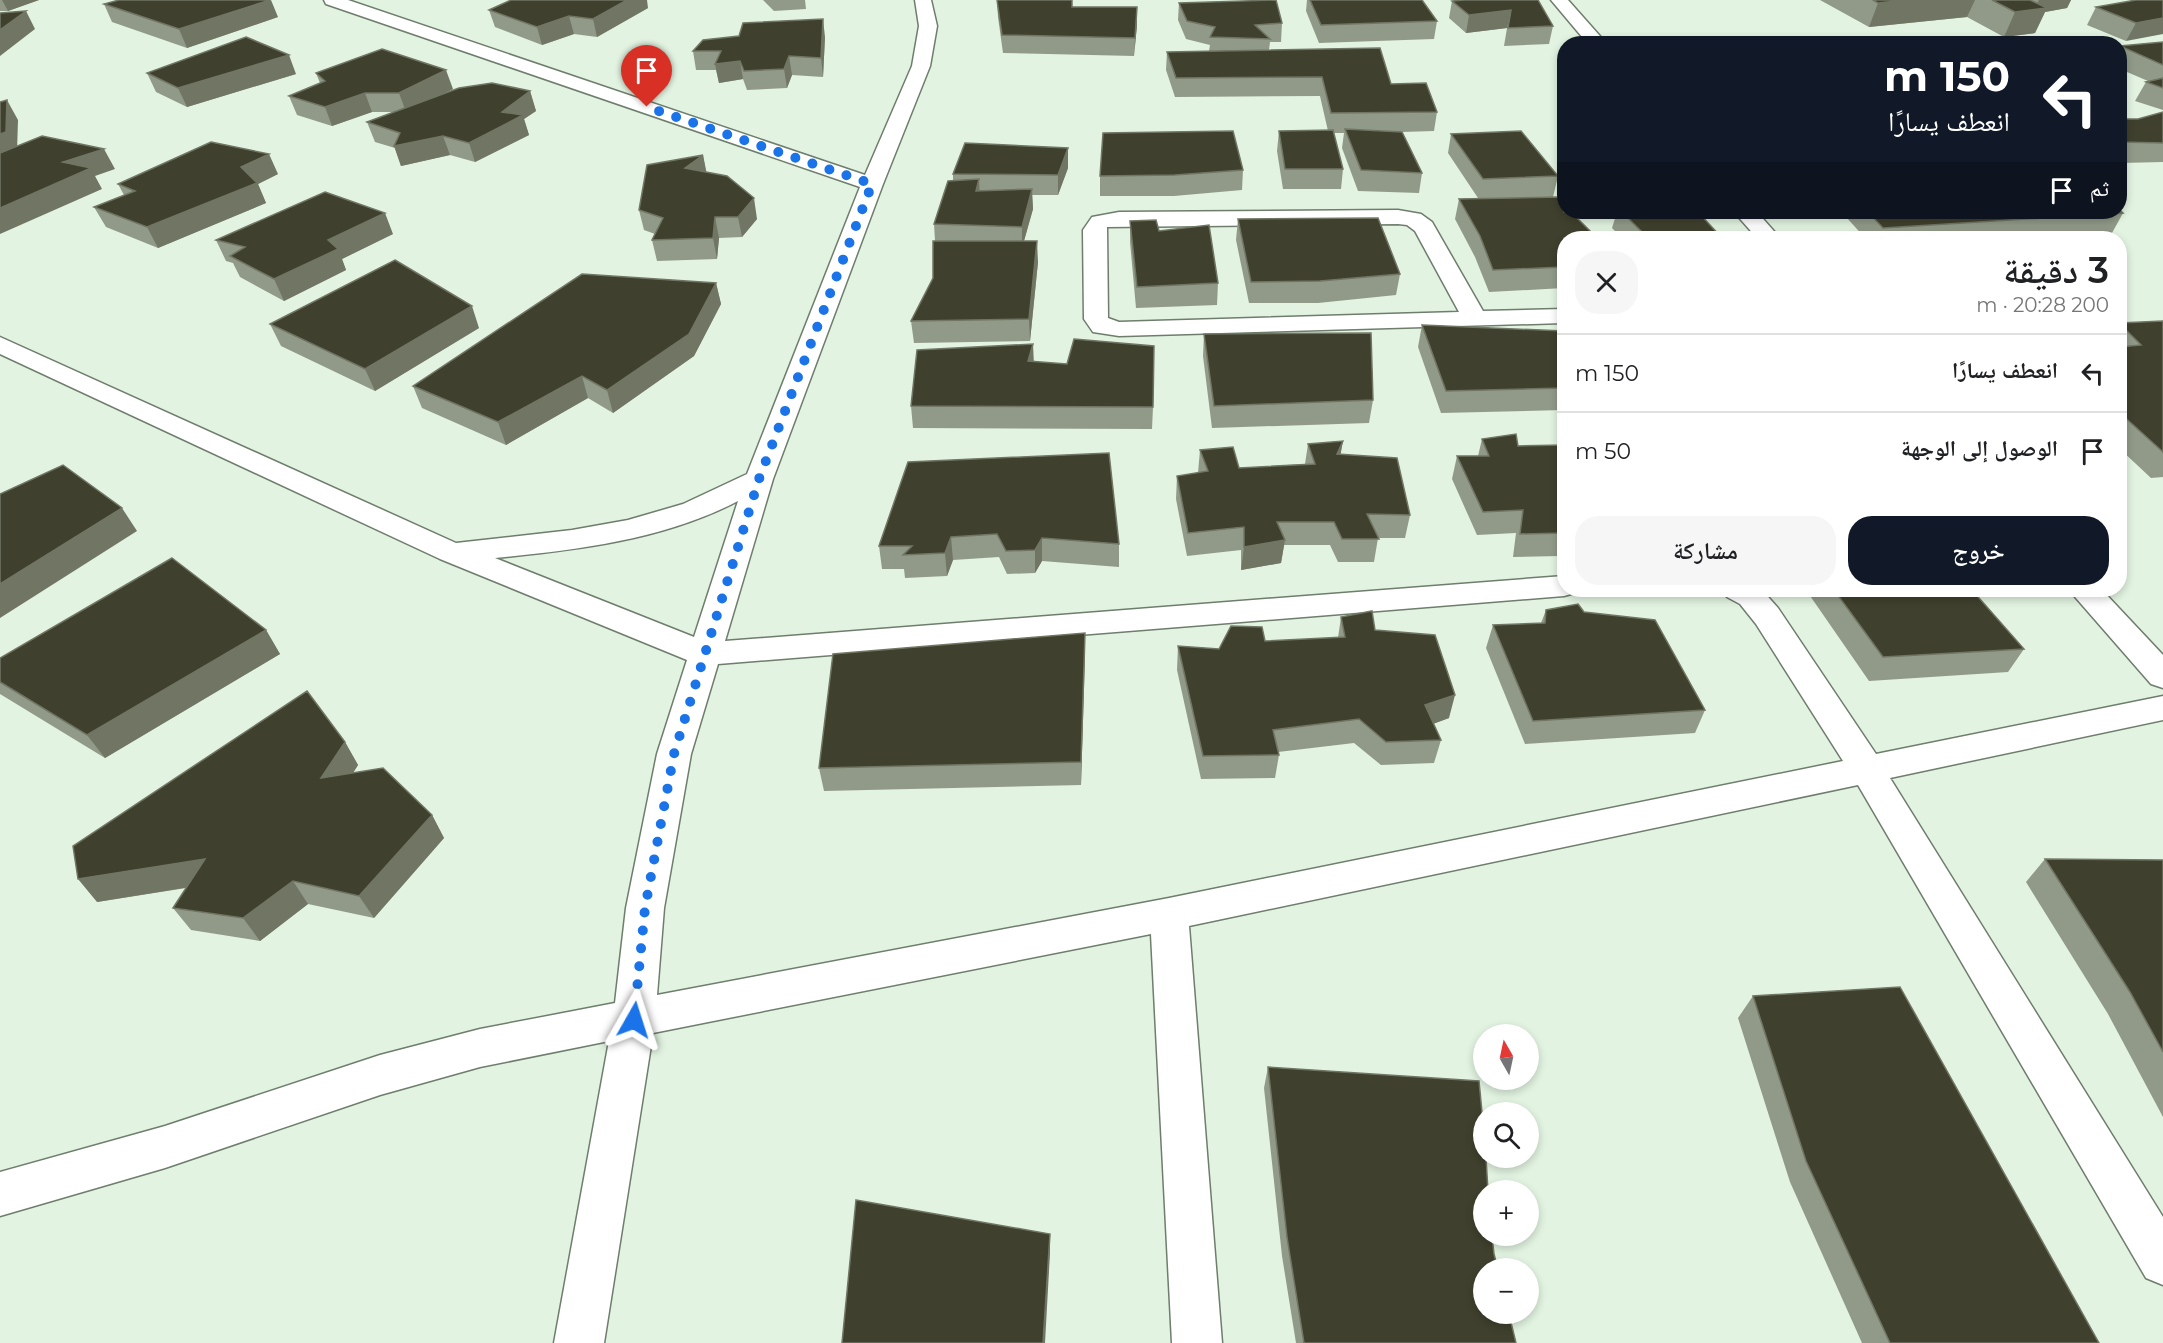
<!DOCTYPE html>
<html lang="ar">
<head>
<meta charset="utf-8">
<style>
  :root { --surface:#fff; --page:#f6f6f6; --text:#202124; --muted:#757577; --line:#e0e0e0; --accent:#111827 }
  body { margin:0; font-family:Montserrat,"Noto Naskh Arabic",sans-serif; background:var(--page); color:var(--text); direction:rtl; height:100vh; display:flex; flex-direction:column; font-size:22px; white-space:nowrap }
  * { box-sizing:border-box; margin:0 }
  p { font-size:20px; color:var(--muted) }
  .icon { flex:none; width:33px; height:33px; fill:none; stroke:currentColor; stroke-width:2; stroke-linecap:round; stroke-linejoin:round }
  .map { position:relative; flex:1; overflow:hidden; direction:ltr }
  .drawer { position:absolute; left:1557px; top:231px; width:570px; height:366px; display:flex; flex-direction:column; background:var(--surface); border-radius:24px; box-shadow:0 3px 9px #0003; direction:rtl }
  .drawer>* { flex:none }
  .top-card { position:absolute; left:1557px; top:36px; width:570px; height:183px; border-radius:24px; box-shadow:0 3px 9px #0003; direction:rtl; background:#111827; color:#fff; overflow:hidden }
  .needle { width:39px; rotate:351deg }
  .controls { position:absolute; left:1473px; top:1024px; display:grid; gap:12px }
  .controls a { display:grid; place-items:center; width:66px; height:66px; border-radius:50%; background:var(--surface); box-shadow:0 3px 9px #0003; font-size:30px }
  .pin { position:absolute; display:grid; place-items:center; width:51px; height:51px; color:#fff; margin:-62px -26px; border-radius:50% 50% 50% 0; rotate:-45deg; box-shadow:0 0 6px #0007 }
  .pin .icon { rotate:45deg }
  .me { position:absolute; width:66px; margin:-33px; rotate:6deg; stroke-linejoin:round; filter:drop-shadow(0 0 4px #0008) }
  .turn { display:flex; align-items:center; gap:21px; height:126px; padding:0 18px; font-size:27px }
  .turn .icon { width:78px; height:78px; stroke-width:2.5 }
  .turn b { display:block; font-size:42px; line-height:51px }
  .then { display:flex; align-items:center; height:57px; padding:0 18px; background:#0003; gap:12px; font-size:22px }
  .round { display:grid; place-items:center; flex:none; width:63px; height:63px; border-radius:24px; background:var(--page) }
  .overview { display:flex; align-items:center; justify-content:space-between; height:102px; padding:0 18px }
  h1 { font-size:36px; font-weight:600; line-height:45px }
  .primary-button { display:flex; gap:12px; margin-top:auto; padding:12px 18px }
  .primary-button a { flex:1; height:69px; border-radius:24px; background:var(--accent); color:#fff; font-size:24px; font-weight:600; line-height:69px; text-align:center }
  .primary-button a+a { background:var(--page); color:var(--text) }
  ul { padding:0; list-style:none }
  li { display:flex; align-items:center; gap:18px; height:78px; padding:0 18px; border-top:2px solid var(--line) }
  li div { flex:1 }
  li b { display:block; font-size:22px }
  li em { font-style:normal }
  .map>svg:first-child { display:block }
</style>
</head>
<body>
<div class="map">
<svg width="2163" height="1343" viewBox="0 0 2163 1343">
  <rect width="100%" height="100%" fill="#e2f3e1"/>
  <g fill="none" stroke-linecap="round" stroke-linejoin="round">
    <defs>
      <path id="minor" d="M 324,0 L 348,0 L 865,175 L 912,66 L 919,26 L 915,0 L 931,0 L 937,26 L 930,66 L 883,184 L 773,479 L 725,641 L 1564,576 L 1564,590 L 1577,590 L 1575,593 L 1564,596 L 718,664 L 691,754 L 664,908 L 657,995 L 1169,898 L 1843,761 L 1756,624 L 1740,604 L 1727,597 L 1722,590 L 1762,590 L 1778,608 L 1876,754 L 2163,696 L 2163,720 L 1890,778 L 2163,1217 L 2163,1285 L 2146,1278 L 1858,785 L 1189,926 L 1222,1343 L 1172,1343 L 1151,934 L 653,1033 L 604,1343 L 554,1343 L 609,1041 L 480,1067 L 380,1095 L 165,1168 L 0,1216 L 0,1172 L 165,1126 L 380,1055 L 480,1029 L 615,1003 L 626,908 L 657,754 L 687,660 L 440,559 L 0,354 L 0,337 L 456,543 L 572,530 L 628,520 L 683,504 L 747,474 L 860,187 L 326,4 ZM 738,501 L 694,637 L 495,558 C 577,550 663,540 738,501 Z
        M 1551,0 L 1568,0 L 1607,44 L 1588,44 Z
        M 1398,210 L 1421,214 L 1432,222 L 1483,311 L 1564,309 L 1564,323 L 1119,336 L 1093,332 L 1084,319 L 1083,230 L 1092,217 L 1119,212 ZM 1398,224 L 1407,225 L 1415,231 L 1459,312 L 1119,322 L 1108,318 L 1107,227 Z
        M 1734,212 L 1757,212 L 1780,238 L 1757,238 Z
        M 2069,590 L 2102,590 L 2163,655 L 2163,688 L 2151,684 Z"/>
    </defs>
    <use href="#minor" stroke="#6e7d6c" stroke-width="3"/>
    <use href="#minor" fill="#fff" fill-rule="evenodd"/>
  </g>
  <path fill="#919a88" d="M 0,0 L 39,0 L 8,11 L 0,11 Z
    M 763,0 L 805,0 L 806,9 L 774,11 Z
    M 997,0 L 1072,7 L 1137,25 L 1134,56 L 1003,53 L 998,17 Z
    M 1307,0 L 1422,0 L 1437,21 L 1434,39 L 1319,43 L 1306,11 Z
    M 1820,0 L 2071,0 L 2067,8 L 2045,12 L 2035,33 L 2004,37 L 1967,17 L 1869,27 Z
    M 2163,0 L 2126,41 L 2087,25 L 2096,7 Z
    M 1452,1 L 1553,26 L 1549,44 L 1504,46 L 1507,28 L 1466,33 L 1449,18 Z
    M 1179,3 L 1282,23 L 1281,42 L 1270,42 L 1269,50 L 1391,84 L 1437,112 L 1434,131 L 1402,132 L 1422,173 L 1419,193 L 1358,191 L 1342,148 L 1344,133 L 1334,133 L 1343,169 L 1341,189 L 1283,189 L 1277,151 L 1279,131 L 1328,131 L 1320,96 L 1175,97 L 1166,70 L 1167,52 L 1209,51 L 1210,45 L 1186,39 L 1178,20 Z
    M 104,4 L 278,17 L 187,48 L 112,22 Z
    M 648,8 L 597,37 L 574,34 L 542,45 L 495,27 L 489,10 Z
    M 825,37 L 823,77 L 792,75 L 787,88 L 747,90 L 743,79 L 719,83 L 716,70 L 696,70 L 693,51 Z
    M 2163,42 L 2163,110 L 2135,101 L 2146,82 L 2148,81 L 2120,69 L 2120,46 Z
    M 147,73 L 296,74 L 187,107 L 156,92 Z
    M 316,73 L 453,89 L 445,93 L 530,91 L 536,111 L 524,119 L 529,135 L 475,162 L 450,155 L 401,166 L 395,148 L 375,142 L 367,122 L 394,112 L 372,112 L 332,126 L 297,115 L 289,96 L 320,83 Z
    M 2163,112 L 2163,162 L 2120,163 L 2120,119 L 2138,119 Z
    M 1564,123 L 1564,153 L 1559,143 Z
    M 1451,134 L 1558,176 L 1553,197 L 1524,198 L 1564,238 L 1564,288 L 1489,292 L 1475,257 L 1455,219 L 1459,199 L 1478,198 L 1448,153 Z
    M 703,155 L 706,172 L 757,219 L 742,237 L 719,238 L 717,259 L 657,261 L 652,240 L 655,234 L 644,230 L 639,210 Z
    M 1068,168 L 1058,195 L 1032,195 L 1033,209 L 1024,241 L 1038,262 L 1030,341 L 914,343 L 911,321 L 933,278 L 935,241 L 934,224 L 953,181 L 953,174 Z
    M 1243,170 L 1242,190 L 1174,196 L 1100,196 L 1100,176 Z
    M 278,174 L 258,184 L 266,203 L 158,248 L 106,227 L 94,207 L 124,195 L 118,184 Z
    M 1617,212 L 1698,212 L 1722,238 L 1622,238 L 1612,228 Z
    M 1849,212 L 2120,212 L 2123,213 L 2112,233 L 2032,238 L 1865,238 L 1847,218 Z
    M 1238,219 L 1400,274 L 1396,295 L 1318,303 L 1249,303 L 1236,240 Z
    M 1130,221 L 1218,283 L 1217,305 L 1136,308 L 1130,242 Z
    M 393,234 L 342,259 L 346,270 L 284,301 L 240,277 L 233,263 L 226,261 L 216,240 Z
    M 716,283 L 721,304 L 694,356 L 613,413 L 588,398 L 506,445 L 422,408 L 413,386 Z
    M 2163,321 L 2163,477 L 2151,478 L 2120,449 L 2120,323 Z
    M 270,324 L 479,328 L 375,391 L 281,346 Z
    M 1422,325 L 1564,331 L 1564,410 L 1441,413 L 1418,347 Z
    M 1204,334 L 1373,400 L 1369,423 L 1212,428 L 1203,356 Z
    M 1034,362 L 1067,364 L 1153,407 L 1152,429 L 913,428 L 911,406 Z
    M 1482,439 L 1518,446 L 1564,445 L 1564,541 L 1560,556 L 1513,557 L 1516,533 L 1477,535 L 1452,479 L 1457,456 L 1478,456 Z
    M 1343,441 L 1340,455 L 1410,515 L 1405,538 L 1378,538 L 1374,562 L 1338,562 L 1330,545 L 1284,545 L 1281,563 L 1241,570 L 1241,550 L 1187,556 L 1176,499 L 1177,476 L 1198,473 L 1200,450 L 1239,468 L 1305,464 L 1308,444 Z
    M 908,462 L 1119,544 L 1119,567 L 1042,561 L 1035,573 L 1007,574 L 999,557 L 953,560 L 947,576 L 905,578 L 904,569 L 882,569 L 879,546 Z
    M 1806,590 L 1972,590 L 2024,649 L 2008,672 L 1869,681 Z
    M 1546,610 L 1584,612 L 1705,710 L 1695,733 L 1525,744 L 1486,648 L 1493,625 L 1541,623 Z
    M 1341,617 L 1375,630 L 1449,718 L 1433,724 L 1441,740 L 1434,763 L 1381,765 L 1354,743 L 1278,752 L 1279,755 L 1275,778 L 1201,779 L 1177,670 L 1178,646 L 1219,649 L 1265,641 L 1338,638 Z
    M 266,630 L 280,654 L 105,758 L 0,694 L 0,658 Z
    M 1085,633 L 1081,785 L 824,791 L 819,768 Z
    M 345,742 L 358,765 L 353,773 L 432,815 L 444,838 L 374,918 L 308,904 L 260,941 L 191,930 L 173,908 L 186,888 L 97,902 Z
    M 2045,859 L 2163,860 L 2163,1117 L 2108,1014 L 2026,882 Z
    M 1753,996 L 2099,1343 L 1862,1343 L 1790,1182 L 1738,1018 Z
    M 1268,1067 L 1494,1254 L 1516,1343 L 1296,1343 L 1282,1256 L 1264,1088 Z"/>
  <path fill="#717664" d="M 2,0 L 39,0 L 8,11 Z
    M 271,0 L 278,17 L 187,48 L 179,29 Z
    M 627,0 L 647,0 L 648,8 L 597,37 L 593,19 Z
    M 1905,0 L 1975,0 L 1967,17 L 1869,27 L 1878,3 Z
    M 2039,0 L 2071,0 L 2067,8 L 2045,12 L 2035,33 L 2004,37 L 2015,12 L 2034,9 Z
    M 1137,7 L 1137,25 L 1134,56 L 1135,38 Z
    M 1511,10 L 1507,28 L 1466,33 L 1469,15 Z
    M 26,11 L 35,29 L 0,56 L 0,30 Z
    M 569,16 L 574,34 L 542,45 L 537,27 Z
    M 2163,18 L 2163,34 L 2126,41 L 2136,23 Z
    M 823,19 L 825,37 L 823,77 L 821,58 Z
    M 289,55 L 296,74 L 187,107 L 178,88 Z
    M 789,56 L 792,75 L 787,88 L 784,69 Z
    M 740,61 L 743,79 L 719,83 L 715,64 Z
    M 446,70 L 453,89 L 406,112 L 399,93 Z
    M 530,91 L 536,111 L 524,119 L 529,135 L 475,162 L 469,143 L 502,112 Z
    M 365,93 L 372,112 L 332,126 L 325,107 Z
    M 7,100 L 18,120 L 17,152 L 0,158 L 0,134 Z
    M 443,136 L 450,155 L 401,166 L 394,146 Z
    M 1068,148 L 1068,168 L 1058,195 L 1058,175 Z
    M 104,149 L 115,169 L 95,176 L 102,189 L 0,234 L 0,208 L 63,162 Z
    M 269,154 L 278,174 L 258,184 L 266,203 L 158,248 L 147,227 L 241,167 Z
    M 703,155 L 707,175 L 685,168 Z
    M 979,179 L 980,199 L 976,191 Z
    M 1032,189 L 1033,209 L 1022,248 L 1022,227 Z
    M 754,198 L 757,219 L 742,237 L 738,217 Z
    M 385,213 L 393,234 L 342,259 L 346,270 L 284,301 L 274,279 L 328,240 Z
    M 715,217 L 719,238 L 717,259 L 713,238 Z
    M 1037,241 L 1038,262 L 1030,341 L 1029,319 Z
    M 716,283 L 721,304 L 694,356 L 613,413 L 607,390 Z
    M 472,306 L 479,328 L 375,391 L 365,369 Z
    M 1033,344 L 1034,366 L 1028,361 Z
    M 582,376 L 588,398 L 506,445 L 498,422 Z
    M 1343,441 L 1339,463 L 1337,454 Z
    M 122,508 L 137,531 L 0,618 L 0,584 Z
    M 951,537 L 953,560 L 947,576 L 945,553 Z
    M 1042,538 L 1042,561 L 1035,573 L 1035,550 Z
    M 1285,540 L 1281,563 L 1241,570 L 1244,547 Z
    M 266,630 L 280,654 L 105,758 L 87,735 Z
    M 1085,633 L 1085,656 L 1081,785 L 1081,762 Z
    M 1455,695 L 1449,718 L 1419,729 L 1425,705 Z
    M 345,742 L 358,765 L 335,801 L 321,778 Z
    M 432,815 L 444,838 L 374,918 L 359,896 Z
    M 205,859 L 221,882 L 97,902 L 78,879 Z
    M 293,881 L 308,904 L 260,941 L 243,918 Z
    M 1050,1234 L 1050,1253 L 1045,1343 L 1043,1343 Z"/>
  <path fill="#40402e" stroke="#717664" stroke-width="1.5" d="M 119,0 L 270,0 L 179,29 L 104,4 Z
    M 511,0 L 627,0 L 593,19 L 569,16 L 537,27 L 489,10 Z
    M 997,0 L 1072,0 L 1072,7 L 1137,7 L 1135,38 L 1002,35 Z
    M 1276,0 L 1282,23 L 1255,25 L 1270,39 L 1210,37 L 1215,27 L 1187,21 L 1179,3 Z
    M 1310,0 L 1422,0 L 1437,21 L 1321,25 Z
    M 1464,0 L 1538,0 L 1553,26 L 1508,28 L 1511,10 L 1469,15 L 1452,1 Z
    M 1873,0 L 1905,0 L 1878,3 Z
    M 1992,0 L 2030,0 L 2047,8 L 2015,12 Z
    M 2136,0 L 2163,0 L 2163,18 L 2136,23 L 2096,7 Z
    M 26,11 L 0,30 L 0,13 Z
    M 823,19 L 821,58 L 789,56 L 784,69 L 744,71 L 740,61 L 715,64 L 721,51 L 693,51 L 703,40 L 739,36 L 743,23 Z
    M 246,37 L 289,55 L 178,88 L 147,73 Z
    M 2163,42 L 2163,65 L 2120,46 Z
    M 1380,48 L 1391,84 L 1426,83 L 1437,112 L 1331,113 L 1322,77 L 1176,78 L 1167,52 Z
    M 382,49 L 446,70 L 399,93 L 365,93 L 325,107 L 289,96 L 325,81 L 316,73 Z
    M 2163,78 L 2163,88 L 2146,82 Z
    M 492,83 L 530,91 L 502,112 L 523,115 L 469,143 L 443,136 L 394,146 L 400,133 L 367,122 L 459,88 Z
    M 7,100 L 6,132 L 0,134 L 0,102 Z
    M 2163,112 L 2163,143 L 2120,142 L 2120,119 L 2138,119 Z
    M 1345,129 L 1402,132 L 1422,173 L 1361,170 Z
    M 1333,130 L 1343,169 L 1285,169 L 1279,131 Z
    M 1233,131 L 1243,170 L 1175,175 L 1100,176 L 1103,133 Z
    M 1521,131 L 1558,176 L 1483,179 L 1451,134 Z
    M 42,136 L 104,149 L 63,162 L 91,168 L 0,208 L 0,153 Z
    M 211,142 L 269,154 L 241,167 L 257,183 L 147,227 L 94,207 L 135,191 L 118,184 Z
    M 965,143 L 1068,148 L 1058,175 L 953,174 Z
    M 703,155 L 685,168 L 727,176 L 754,198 L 738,217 L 715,217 L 713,238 L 652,240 L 663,218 L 639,210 L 647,165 Z
    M 979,179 L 976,191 L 1032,189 L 1022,227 L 934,224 L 948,181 Z
    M 325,192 L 385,213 L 328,240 L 338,249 L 274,279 L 230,256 L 245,247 L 216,240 Z
    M 1558,197 L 1564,204 L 1564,212 L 1571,212 L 1590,231 L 1593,238 L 1564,238 L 1564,267 L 1493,270 L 1480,236 L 1459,199 Z
    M 2120,210 L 2123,213 L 1883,228 L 1868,212 L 2120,212 Z
    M 1622,212 L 1698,212 L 1722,238 L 1648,238 Z
    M 1378,218 L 1400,274 L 1320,281 L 1251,282 L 1238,219 Z
    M 1156,220 L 1159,231 L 1209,225 L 1218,283 L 1137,287 L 1130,221 Z
    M 933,241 L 1037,241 L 1029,319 L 911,321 L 933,278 Z
    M 395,260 L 472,306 L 365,369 L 270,324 Z
    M 582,274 L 716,283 L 689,334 L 607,390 L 582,376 L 498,422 L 413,386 Z
    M 2163,321 L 2163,452 L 2120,413 L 2120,347 L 2141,345 L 2120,324 L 2120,323 Z
    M 1422,325 L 1564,331 L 1564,388 L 1446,391 Z
    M 1371,333 L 1373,400 L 1214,406 L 1204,334 Z
    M 1074,339 L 1154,346 L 1153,407 L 911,406 L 917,350 L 1033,344 L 1028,361 L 1067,364 Z
    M 1516,434 L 1518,446 L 1564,445 L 1564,501 L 1562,501 L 1564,516 L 1564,533 L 1520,534 L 1523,510 L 1483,512 L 1457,456 L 1489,456 L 1482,439 Z
    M 1343,441 L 1337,454 L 1397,458 L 1410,515 L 1367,514 L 1379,539 L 1342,539 L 1334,522 L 1277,522 L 1285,540 L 1244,547 L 1244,527 L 1188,533 L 1177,476 L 1208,471 L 1200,450 L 1233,447 L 1239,468 L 1315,464 L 1308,444 Z
    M 1109,453 L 1119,544 L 1042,538 L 1035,550 L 1006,551 L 997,534 L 951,537 L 945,553 L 903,555 L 912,546 L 879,546 L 908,462 Z
    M 63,465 L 122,508 L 0,584 L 0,494 Z
    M 172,558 L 266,630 L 87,735 L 0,682 L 0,658 Z
    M 1834,590 L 1972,590 L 2024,649 L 1883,657 Z
    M 1578,604 L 1584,612 L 1655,620 L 1705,710 L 1533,721 L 1493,625 L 1545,623 L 1546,610 Z
    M 1372,611 L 1375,630 L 1435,635 L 1455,695 L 1425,705 L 1441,740 L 1386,742 L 1359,719 L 1273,730 L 1279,755 L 1203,756 L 1178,646 L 1219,649 L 1231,626 L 1262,627 L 1265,641 L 1345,637 L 1341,617 Z
    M 1085,633 L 1081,762 L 819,768 L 833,654 Z
    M 307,691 L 345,742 L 321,778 L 383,768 L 432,815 L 359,896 L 293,881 L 243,918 L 173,908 L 205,859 L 78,879 L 73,846 Z
    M 2045,859 L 2163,860 L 2163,1052 L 2130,992 Z
    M 1900,987 L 2099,1343 L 1890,1343 L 1806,1161 L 1753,996 Z
    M 1268,1067 L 1479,1081 L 1484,1133 L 1484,1158 L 1486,1158 L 1488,1191 L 1484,1191 L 1484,1236 L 1492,1236 L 1494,1254 L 1498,1269 L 1484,1269 L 1484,1314 L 1509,1314 L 1516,1343 L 1304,1343 L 1287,1237 Z
    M 856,1200 L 1050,1234 L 1043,1343 L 842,1343 Z"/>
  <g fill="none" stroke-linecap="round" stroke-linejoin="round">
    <path stroke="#1a73e8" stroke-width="10" stroke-dasharray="0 18" d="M 634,1020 L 645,908 L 674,754 L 759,479 L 872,184 L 647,107"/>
  </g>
</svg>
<div class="controls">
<a><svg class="needle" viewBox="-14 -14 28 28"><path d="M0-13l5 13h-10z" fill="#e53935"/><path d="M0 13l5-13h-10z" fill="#757577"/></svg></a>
<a><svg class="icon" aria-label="search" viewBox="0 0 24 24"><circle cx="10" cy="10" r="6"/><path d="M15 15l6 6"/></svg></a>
<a>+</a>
<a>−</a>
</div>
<div class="pin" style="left:647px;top:107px;background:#d93025"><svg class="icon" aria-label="arrive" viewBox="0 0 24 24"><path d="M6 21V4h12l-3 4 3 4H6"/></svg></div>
<svg class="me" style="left:634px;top:1020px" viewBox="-20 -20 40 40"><path d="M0-17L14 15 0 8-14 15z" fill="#1a73e8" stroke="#fff" stroke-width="4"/></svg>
<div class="top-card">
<div class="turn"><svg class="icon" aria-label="left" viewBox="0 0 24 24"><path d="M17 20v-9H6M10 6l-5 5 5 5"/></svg><div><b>150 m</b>انعطف يسارًا</div></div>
<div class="then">ثم<svg class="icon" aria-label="arrive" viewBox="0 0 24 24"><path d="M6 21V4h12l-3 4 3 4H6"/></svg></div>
</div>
<section class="drawer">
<div class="overview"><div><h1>3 دقيقة</h1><p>200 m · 20:28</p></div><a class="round"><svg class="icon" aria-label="close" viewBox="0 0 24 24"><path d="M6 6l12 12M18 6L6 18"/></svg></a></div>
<ul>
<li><svg class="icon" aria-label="left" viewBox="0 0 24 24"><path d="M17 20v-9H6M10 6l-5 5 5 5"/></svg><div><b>انعطف يسارًا</b></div><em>150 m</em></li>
<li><svg class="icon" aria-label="arrive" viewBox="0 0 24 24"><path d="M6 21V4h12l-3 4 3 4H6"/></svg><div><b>الوصول إلى الوجهة</b></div><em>50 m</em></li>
</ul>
<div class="primary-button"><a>خروج</a><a>مشاركة</a></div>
</section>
</div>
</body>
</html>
